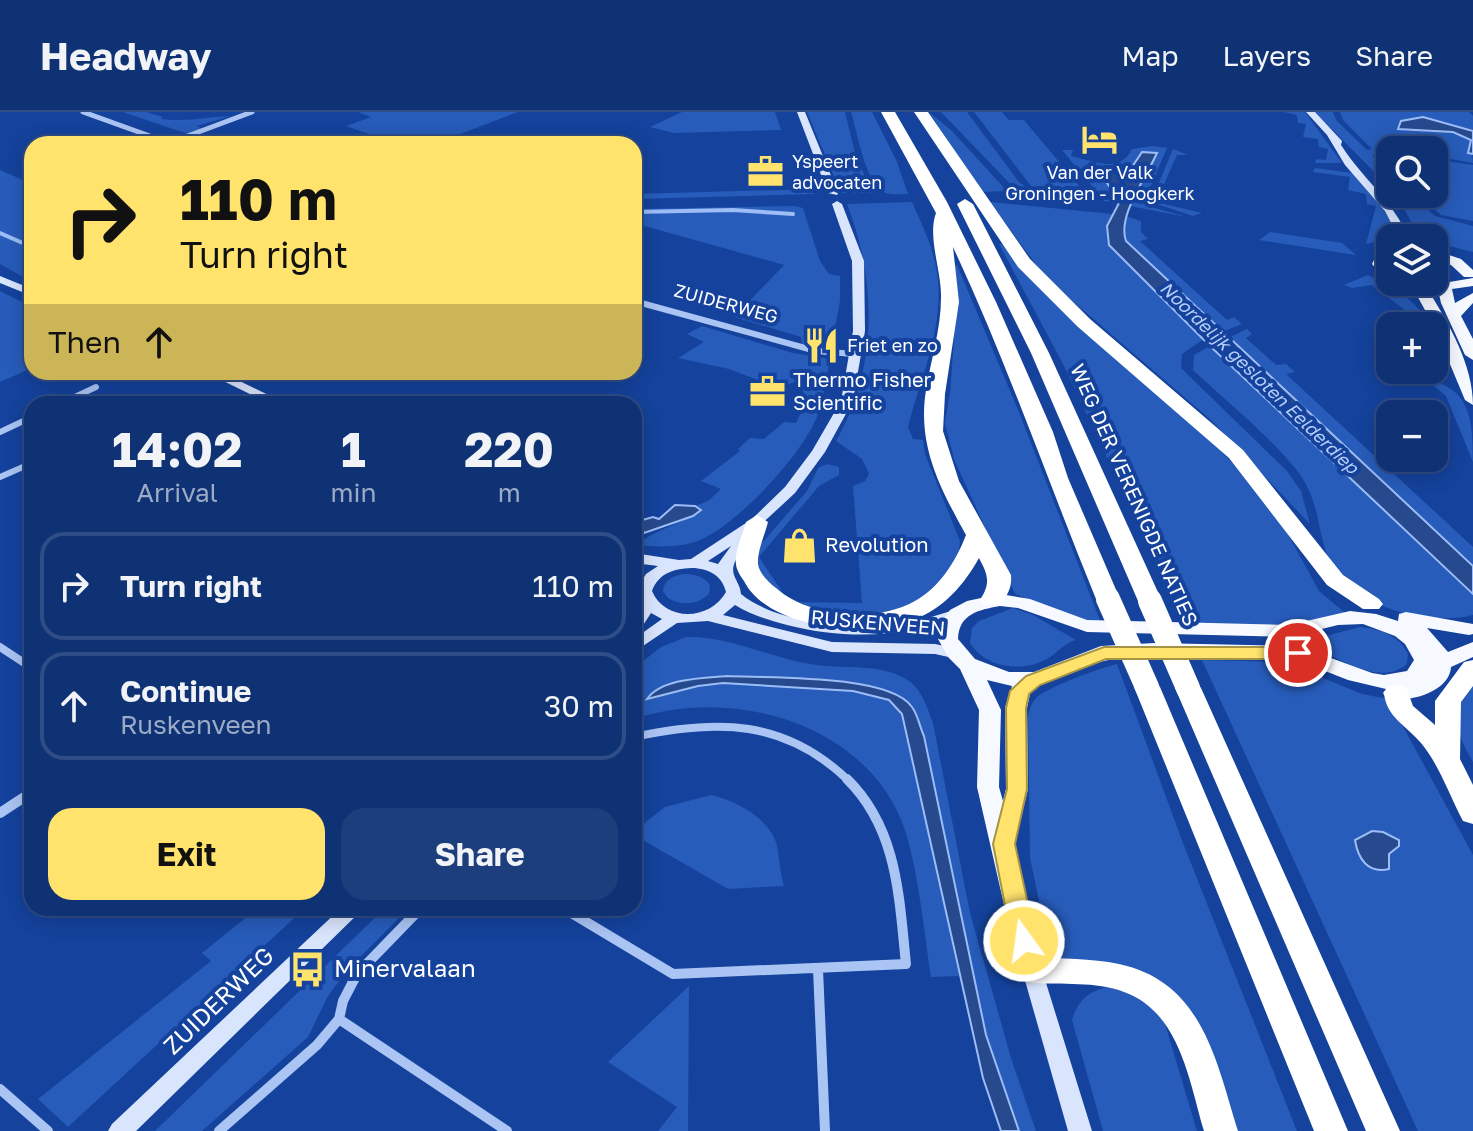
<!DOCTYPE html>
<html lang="en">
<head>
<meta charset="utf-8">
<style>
  :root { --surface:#0f3275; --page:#1d3e7d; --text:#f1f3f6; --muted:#9baac5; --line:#2f4d87; --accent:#ffe36c }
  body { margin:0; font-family:"Golos Text",sans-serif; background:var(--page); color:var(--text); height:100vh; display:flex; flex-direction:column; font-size:30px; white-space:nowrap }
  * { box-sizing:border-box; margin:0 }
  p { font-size:26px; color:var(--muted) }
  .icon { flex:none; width:44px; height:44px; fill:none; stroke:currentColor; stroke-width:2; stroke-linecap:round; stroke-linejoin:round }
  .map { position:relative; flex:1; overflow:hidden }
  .details { position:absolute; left:24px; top:284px; width:618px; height:520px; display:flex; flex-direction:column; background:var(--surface); border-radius:24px; box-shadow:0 4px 20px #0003,0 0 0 2px var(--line) }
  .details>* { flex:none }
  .hud { position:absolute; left:24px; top:24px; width:618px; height:244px; border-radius:24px; box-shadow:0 4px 20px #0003,0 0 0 2px var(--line); background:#ffe36c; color:#111; overflow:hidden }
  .fabs { position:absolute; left:1376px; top:24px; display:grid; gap:16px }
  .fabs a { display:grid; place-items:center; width:72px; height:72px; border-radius:16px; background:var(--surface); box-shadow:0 4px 20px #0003,0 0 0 2px var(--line); font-size:40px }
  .pin { position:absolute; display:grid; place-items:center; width:68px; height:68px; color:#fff; margin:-34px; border:4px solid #fff; border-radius:50%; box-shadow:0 2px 8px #0007 }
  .me { position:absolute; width:88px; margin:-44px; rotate:346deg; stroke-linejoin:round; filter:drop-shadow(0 0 6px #0008) }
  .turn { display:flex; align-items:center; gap:28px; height:168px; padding:0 24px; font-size:36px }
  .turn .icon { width:104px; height:104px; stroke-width:2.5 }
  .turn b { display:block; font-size:56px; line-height:68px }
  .then { display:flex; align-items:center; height:76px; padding:0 24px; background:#0003; gap:16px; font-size:30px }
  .eta { display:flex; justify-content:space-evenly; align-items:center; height:136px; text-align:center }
  .eta b { font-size:48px; font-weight:700; line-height:56px }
  .cta { display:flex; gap:16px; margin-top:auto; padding:16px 24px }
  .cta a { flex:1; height:92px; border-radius:24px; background:var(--accent); color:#111; font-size:32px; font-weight:700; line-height:92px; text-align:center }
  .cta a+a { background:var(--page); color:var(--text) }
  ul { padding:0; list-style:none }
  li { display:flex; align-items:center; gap:24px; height:108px; margin:0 16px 12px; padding:0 8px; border:4px solid var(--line); border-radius:24px }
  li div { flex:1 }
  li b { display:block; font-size:30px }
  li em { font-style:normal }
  header { display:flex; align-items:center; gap:48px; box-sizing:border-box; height:112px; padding:0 40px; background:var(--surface); border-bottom:2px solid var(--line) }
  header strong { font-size:38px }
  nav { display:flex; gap:44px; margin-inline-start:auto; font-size:28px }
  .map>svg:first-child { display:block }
</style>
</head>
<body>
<header>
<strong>Headway</strong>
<nav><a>Map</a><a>Layers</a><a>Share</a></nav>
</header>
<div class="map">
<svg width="1473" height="1019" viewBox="0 0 1473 1019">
  <rect width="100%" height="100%" fill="#14429c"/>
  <path fill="#275cba" d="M 123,0 L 146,0 L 163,5 L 161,7 C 185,10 207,5 231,4 L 197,14 L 202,17 L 188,22 Z
    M 358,0 L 518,0 L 434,32 L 342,32 L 369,22 L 346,14 L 371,5 Z
    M 682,0 L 775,0 L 781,18 L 674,21 L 650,15 Z
    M 807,0 L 845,0 L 855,41 L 872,81 L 841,81 Z
    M 851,0 L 872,0 L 897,50 L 908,82 C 900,82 889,84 882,79 C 865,69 857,19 851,0 Z
    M 929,0 L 952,19 L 1007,79 L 982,80 Z
    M 941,0 L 967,0 L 1019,70 L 1038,83 L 1015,77 Z
    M 974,0 L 1002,0 L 1009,8 L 1024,8 L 1091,88 L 1049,84 L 1031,74 Z
    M 1284,0 L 1305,0 L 1342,51 L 1315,51 L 1316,47 L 1326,48 L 1328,37 L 1319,35 L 1318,27 L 1303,25 L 1306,12 L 1298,11 L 1297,3 Z
    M 1315,0 L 1333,0 L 1336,8 L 1367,38 L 1372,37 L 1343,8 L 1340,0 L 1469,0 L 1473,4 L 1473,19 L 1423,5 L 1398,17 C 1420,18 1453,13 1471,28 L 1473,51 L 1434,44 L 1434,38 L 1386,35 L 1384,37 L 1390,38 L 1390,54 L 1378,43 L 1372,43 L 1390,61 L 1390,76 Z
    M 1152,34 L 1167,36 L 1144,90 L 1155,96 L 1187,105 L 1130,94 L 1157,41 L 1142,40 L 1132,55 L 1104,67 L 1116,82 L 1118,92 L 1104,89 L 1062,38 L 1073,38 L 1071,44 C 1092,48 1119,63 1132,37 Z
    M 1173,37 L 1188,43 L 1177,43 L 1156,90 L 1202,101 L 1193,104 L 1151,90 Z
    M 1434,47 L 1473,53 L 1473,109 L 1441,103 L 1419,82 L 1434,82 Z
    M 1315,56 L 1353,61 L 1380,89 L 1399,125 L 1366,132 L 1376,94 L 1367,92 L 1366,82 L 1348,78 L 1350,65 L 1313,60 Z
    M 0,58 L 32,72 L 32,170 L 0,152 Z
    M 812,77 L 814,82 L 634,87 L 634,82 Z
    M 1395,82 L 1411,82 L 1435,104 L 1473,114 L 1473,140 L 1434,130 L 1434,126 L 1421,126 Z
    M 912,90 C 921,111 932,132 936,155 C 947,210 921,264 908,315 L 913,327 L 923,328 L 925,342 L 960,429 C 959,449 952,457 938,471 C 927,481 918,492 904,497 C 866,509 737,504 755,439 L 807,379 L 818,356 L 827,352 L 839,355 L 839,363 L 819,374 L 759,445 L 789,490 L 862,491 L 853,374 L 865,369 L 869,362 L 862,347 L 836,329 C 878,257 877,169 847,92 Z
    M 990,90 L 1113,102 L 1107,114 L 1109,133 L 1204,227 L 1182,242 L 1181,256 L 1287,359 L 1301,379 L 1310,412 L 1211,308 L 1069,186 L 1037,154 Z
    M 794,94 L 803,96 L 820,149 L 829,162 L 840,164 L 840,189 L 831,237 L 802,233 L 801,225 L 734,205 L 784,153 L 634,111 L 634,97 Z
    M 1125,104 L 1141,109 L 1141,120 L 1148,127 L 1140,129 L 1227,208 L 1234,205 L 1242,212 L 1222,220 L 1130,134 L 1124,124 Z
    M 1270,120 L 1342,131 L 1356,143 L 1259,128 Z
    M 999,132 L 1004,133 L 1233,351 L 1284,415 L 1319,479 L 1345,501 L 1298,513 L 1186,513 L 1063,252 Z
    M 954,153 L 957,153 L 1019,300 L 1101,511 L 1080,509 L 1015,482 L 954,347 L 945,311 L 950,281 L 954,227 Z
    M 1368,163 C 1394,176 1417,187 1429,214 L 1414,214 L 1405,207 L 1414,205 L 1372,173 L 1352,176 L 1344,173 Z
    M 0,179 L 32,195 L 32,256 L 0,270 Z
    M 702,214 L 793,241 L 830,247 L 823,285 L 805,285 L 799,268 L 779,276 L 729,257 L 678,246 L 704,230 L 687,222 Z
    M 1247,217 L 1252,222 L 1246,226 L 1276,253 L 1286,252 L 1295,260 L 1286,262 L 1473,435 L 1473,454 L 1228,226 Z
    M 1210,234 L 1473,482 L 1473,503 C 1426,515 1349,494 1329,447 C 1315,414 1321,388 1295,356 C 1265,320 1227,290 1193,258 L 1194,243 Z
    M 1419,266 C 1470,273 1473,305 1473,350 L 1446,284 L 1429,270 L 1420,271 L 1417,267 Z
    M 821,291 C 815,332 737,413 700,428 C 680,436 659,435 638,433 C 656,415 682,414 700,398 L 695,394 L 708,389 L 721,377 L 701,369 L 740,339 L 738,337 L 750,326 L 764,327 L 784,310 L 796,311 L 805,292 Z
    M 683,462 C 694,462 704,464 710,473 L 709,482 C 697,493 682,494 668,486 L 663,479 C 664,468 673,464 683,462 Z
    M 1013,496 L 1033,503 L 1076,528 C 1062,532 1057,542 1045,548 C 1020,561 985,555 970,531 L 972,516 L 979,509 Z
    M 1360,515 C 1380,517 1399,523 1408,542 L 1407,552 C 1379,576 1338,544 1310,535 L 1307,529 Z
    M 686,525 C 734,524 777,550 825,554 C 850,556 881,553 904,566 C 921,574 927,595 933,611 L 970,801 L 1011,946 L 1036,1019 L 1019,1019 L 986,923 L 924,624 L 912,595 L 854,570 L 727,564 L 694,567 L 658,577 L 653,586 C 669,582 685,576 701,573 C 735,569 859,574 887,588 C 899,593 904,606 908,618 L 959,864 L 931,865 C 924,820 917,742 899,703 C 856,608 727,575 634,607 L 634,556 L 661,535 Z
    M 1202,548 L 1284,550 L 1362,582 L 1388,587 L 1473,743 L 1473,1019 L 1418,1019 Z
    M 1117,552 L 1183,731 L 1297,1019 L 1232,1019 L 1188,896 C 1155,853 1109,856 1059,848 L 1050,840 L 1030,746 L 1028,604 C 1030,598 1031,591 1036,586 C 1045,576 1102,555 1117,552 Z
    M 1473,569 L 1473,650 C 1455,619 1447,598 1473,569 Z
    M 711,683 C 736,689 766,704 776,730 C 779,740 780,761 784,774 L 728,777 L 634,723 L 634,719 L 665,695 Z
    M 258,796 L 305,796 L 68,1015 L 38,987 L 211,849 L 202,841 Z
    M 385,796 L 409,796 L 348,857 L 328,884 L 308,925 L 202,1019 L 155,1019 Z
    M 689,874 L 688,1019 L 658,1019 L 677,995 L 608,950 Z
    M 1111,874 L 1144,888 L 1163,905 L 1197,1019 L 1103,1019 L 1072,908 C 1078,887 1091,878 1111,874 Z"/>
  <path fill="#27498e" stroke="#9cbdf6" stroke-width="2" d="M 1423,5 L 1473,19 L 1473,42 L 1468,41 L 1471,28 L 1453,20 L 1398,17 L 1401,9 Z
    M 1142,40 L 1157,41 C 1146,66 1117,104 1126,129 L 1473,454 L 1473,482 L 1210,234 L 1109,133 L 1107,114 L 1119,91 L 1103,64 L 1107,57 L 1132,55 Z
    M 675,393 L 695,394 L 701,398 L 693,404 L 644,421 L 639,409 L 653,405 L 659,407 Z
    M 727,564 C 767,566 889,562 912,595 C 918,603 920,616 924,624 L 986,923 L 1019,1019 L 1001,1019 L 983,966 L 902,602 L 889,588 L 853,579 L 723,571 L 698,574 L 647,587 C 662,566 704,566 727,564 Z
    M 1372,719 L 1383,720 L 1399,728 L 1399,734 L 1389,742 L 1389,757 C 1368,762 1358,747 1355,728 Z"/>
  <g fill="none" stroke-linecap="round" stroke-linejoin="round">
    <path stroke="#9cbdf6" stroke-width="4" d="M 634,100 L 733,98 L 793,102
      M 0,121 L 32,135"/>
    <path stroke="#aac4f3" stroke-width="5" d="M 83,0 L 172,32
      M 169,31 L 252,0"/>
    <path stroke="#aac4f3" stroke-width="6" d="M 634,189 L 816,239 L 854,242
      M 60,292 L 96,275
      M 163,292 L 176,286
      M 0,320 L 32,305
      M 0,365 L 32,351"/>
    <path stroke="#aac4f3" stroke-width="8" d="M 0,535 L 32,556
      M 634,625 C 717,607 785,607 849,669"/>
    <path stroke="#aac4f3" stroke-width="10" d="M 0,701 L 32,680
      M 563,796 L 673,862 L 906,852 C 899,786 898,717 847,667
      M 818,857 L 825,1019
      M 339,907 L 507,1019
      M 0,977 L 48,1019
      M 219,1019 L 317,933 L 339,907 L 343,889 L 357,862 L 421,796"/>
    <path fill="#d9e5fd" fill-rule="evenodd" d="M 797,0 L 805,0 L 838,81 L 837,83 L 828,81 Z
      M 1306,0 L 1315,0 L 1342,29 L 1341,33 C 1362,66 1393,89 1409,126 L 1399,126 L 1385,99 L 1345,53 L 1327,23 Z
      M 837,89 L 842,92 L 864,149 L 865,219 L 853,289 L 825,340 L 795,381 L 754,419 L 755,421 C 748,432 729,449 734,463 C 737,471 740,473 741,482 C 780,514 863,518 911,510 C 926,507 940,502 954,498 L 962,503 L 960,507 C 901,525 847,528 787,513 C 769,508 751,503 735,493 L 723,503 L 832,530 L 935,532 L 959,537 L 961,541 L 953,546 L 935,542 L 832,540 L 708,509 L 677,511 L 634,540 L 634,527 L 662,507 L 651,501 L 640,518 L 634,519 L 634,502 L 641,491 L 636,479 L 646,462 L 658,454 L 634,451 L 634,441 L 679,448 L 691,447 L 752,407 L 785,375 L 812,339 L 841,289 L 853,219 L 852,149 L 832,92 ZM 731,434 L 718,452 L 708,449 ZM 695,456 C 711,458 722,464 726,480 C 710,509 665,510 652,479 C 659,460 676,456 695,456 Z
      M 0,164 L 32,177 L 32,184 L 0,171 Z
      M 205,260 L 221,260 L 287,292 L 270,292 Z
      M 341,796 L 364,796 L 136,1019 L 108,1019 L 112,1012 Z
      M 1032,849 L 1039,852 L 1042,858 L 1092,1019 L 1068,1019 L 1022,858 L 1025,852 Z"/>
    <path fill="#f6f9ff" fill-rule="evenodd" d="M 1390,137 L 1390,146 L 1386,151 L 1390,156 L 1390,168 L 1385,167 L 1372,152 L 1377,142 Z
      M 1434,138 L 1461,147 L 1473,158 L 1473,165 L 1464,165 L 1451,153 L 1434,147 Z
      M 1473,166 L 1473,174 L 1452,177 L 1455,191 L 1473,181 L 1473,191 L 1461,204 L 1473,227 L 1473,248 L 1465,243 L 1441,191 L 1438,178 L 1428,178 C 1449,212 1473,253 1473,293 L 1465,288 L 1434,214 L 1411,173 L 1413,170 L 1423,170 L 1426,174 Z
      M 1000,482 L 1030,487 L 1087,508 L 1289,513 L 1350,499 L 1376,502 L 1398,509 L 1399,502 L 1406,500 L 1473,512 L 1473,522 L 1469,523 L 1427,516 L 1448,540 L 1473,530 L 1473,545 L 1451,555 C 1450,580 1407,592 1386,586 L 1383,581 L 1386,577 L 1348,568 L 1297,548 L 1118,546 L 1085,553 L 1041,572 L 1030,582 L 1027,596 L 1028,677 L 1014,734 L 1045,858 L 1041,866 L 1032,869 L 1023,866 L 1019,858 L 977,675 L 979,598 L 960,557 L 948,545 L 938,527 L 939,514 L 950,498 L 967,489 ZM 1000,494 L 1018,496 L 1087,520 L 1289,525 L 1338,513 L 1363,512 L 1395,524 L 1405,532 L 1414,548 L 1407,559 L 1384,563 L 1372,561 L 1298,534 L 1154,531 L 1101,534 L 1034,560 L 1009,560 L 975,547 L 958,527 C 959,502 978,498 1000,494 ZM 987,568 L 1012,574 L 1005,596 L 1006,677 L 1003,689 L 999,675 L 1001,598 Z"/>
    <path fill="#fff" fill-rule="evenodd" d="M 881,0 L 895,0 L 947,90 L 996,190 L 1053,320 L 1068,366 L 1120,487 L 1116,492 L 1100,492 L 1096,487 C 1048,370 1007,250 953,135 L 959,190 L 945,282 L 943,319 L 959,369 L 1011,463 C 1012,476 1008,482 1000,493 L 984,493 L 980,488 C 991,471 988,463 979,446 C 964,473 943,497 913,508 C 867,525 769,518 744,469 C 741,465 736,457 736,452 C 734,440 743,422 746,410 L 757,403 L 768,410 C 765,422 757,440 758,452 C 759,461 769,471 776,476 C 810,506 876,511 915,489 C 940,475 956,449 966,423 C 940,376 917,333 926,278 C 931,247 941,217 941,186 C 942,160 927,125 936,101 Z
      M 914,0 L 928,0 L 1030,147 L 1090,207 L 1243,338 L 1343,463 L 1379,487 L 1383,492 L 1379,497 L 1363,497 L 1327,473 L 1229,346 L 1078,215 L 1018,155 Z
      M 965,87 L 973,92 L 1049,241 L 1162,489 L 1158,494 L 1142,494 L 1138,489 L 1031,241 L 957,92 Z
      M 1473,548 L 1473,574 L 1461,590 L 1460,647 L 1473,673 L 1473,712 L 1463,709 C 1449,683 1440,654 1421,631 C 1407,614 1386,605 1384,581 L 1388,575 L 1397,572 L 1406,575 L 1413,594 L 1435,613 L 1435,589 L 1464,550 Z
      M 1147,567 L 1156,569 L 1160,575 L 1348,1019 L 1314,1019 L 1134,575 L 1138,569 Z
      M 1188,568 L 1197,570 L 1201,576 L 1400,1019 L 1366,1019 L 1175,576 L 1179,570 Z
      M 1032,845 C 1061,847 1091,846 1119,852 C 1203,870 1216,949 1238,1019 L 1204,1019 C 1189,969 1180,900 1124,880 C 1096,869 1061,873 1032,871 L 1021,867 L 1016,858 L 1021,849 Z"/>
    <path stroke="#fff" stroke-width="24" d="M 1108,487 L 1147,575
      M 1150,489 L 1188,576"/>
  </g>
  <path fill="#ffe36c" stroke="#a69446" stroke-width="2" d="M 1104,535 L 1298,535 L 1307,541 L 1298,547 L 1106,547 L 1040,573 L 1029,582 L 1026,596 L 1027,677 L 1015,732 L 1036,829 L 1032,836 L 1024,839 L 1016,836 L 1012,829 L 993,732 L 1007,677 L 1006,596 L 1010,579 L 1026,564 Z"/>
  <defs>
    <symbol id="hotel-bare" viewBox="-9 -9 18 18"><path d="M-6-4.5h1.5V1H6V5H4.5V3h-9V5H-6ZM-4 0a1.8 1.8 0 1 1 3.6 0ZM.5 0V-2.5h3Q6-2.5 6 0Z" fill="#ffe36c" stroke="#14429c" stroke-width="2.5" paint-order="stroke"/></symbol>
    <symbol id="office-bare" viewBox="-9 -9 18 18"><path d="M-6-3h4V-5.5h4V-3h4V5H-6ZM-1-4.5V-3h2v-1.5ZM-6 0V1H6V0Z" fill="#ffe36c" stroke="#14429c" stroke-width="2.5" paint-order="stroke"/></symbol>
    <symbol id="restaurant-bare" viewBox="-9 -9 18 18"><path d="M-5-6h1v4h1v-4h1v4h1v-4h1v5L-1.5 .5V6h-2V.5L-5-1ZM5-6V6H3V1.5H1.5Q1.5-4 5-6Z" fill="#ffe36c" stroke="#14429c" stroke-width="2.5" paint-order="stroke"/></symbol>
    <symbol id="shop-bare" viewBox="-9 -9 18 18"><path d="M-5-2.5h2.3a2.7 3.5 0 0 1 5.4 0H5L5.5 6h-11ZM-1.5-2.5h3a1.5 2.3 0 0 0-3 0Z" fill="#ffe36c" stroke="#14429c" stroke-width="2.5" paint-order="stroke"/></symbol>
    <symbol id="bus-bare" viewBox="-9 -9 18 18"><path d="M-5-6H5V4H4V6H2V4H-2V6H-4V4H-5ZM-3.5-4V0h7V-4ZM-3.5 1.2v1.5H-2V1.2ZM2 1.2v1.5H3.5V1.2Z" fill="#ffe36c" stroke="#14429c" stroke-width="2.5" paint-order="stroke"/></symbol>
  </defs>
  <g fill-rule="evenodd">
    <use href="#hotel-bare" x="1074" y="2" width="51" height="51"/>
    <use href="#office-bare" x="740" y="34" width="51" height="51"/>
    <use href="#restaurant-bare" x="796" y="208" width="51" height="51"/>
    <use href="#office-bare" x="742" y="254" width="51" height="51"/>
    <use href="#shop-bare" x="774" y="408" width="51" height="51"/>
    <use href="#bus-bare" x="282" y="832" width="51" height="51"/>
  </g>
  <g text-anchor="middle" stroke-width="8" stroke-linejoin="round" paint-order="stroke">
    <g font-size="18" fill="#fff" stroke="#14429c" text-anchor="start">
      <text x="792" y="56">Yspeert<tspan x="792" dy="21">advocaten</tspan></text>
      <text x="1100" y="67" text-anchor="middle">Van der Valk<tspan x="1100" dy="21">Groningen - Hoogkerk</tspan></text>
      <text x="847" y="240">Friet en zo</text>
    </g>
    <g font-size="18" fill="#fff" stroke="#14429c">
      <text transform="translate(726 192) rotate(15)" y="6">ZUIDERWEG</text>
    </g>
    <g font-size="18" font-style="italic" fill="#b6cffa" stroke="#14429c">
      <text transform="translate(1259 266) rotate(44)" y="6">Noordelijk gesloten Eelderdiep</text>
    </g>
    <g font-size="20" fill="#fff" stroke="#14429c" text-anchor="start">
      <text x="793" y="275">Thermo Fisher<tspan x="793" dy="23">Scientific</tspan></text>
      <text x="825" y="440">Revolution</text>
    </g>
    <g font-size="20" fill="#fff" stroke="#14429c">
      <text transform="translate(1134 383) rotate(66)" y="7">WEG DER VERENIGDE NATIES</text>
      <text transform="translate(878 511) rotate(5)" y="7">RUSKENVEEN</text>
    </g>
    <g font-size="24" fill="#fff" stroke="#14429c" text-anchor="start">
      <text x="334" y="865">Minervalaan</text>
    </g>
    <g font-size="24" fill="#fff" stroke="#14429c">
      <text transform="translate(219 889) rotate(-44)" y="8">ZUIDERWEG</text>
    </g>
  </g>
</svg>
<div class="fabs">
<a><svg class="icon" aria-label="search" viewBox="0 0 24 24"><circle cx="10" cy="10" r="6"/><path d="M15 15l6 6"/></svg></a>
<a><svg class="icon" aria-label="layers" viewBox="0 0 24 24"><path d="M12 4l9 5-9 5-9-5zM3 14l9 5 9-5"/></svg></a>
<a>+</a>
<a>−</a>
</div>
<div class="pin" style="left:1298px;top:541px;background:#d93025"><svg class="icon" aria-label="arrive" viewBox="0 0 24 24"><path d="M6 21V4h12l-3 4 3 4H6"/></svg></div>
<svg class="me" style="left:1024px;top:829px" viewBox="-20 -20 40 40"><circle r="17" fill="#ffe36c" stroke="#fff" stroke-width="3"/><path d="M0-11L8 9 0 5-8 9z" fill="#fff"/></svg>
<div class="hud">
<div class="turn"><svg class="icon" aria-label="right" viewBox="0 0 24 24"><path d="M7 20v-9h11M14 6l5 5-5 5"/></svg><div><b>110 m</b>Turn right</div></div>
<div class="then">Then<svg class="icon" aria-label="ahead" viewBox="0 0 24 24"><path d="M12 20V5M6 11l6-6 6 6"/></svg></div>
</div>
<section class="details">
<div class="eta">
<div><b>14:02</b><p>Arrival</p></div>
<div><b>1</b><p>min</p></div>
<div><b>220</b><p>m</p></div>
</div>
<ul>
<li><svg class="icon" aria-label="right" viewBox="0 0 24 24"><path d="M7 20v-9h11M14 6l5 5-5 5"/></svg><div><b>Turn right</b></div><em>110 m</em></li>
<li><svg class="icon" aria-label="ahead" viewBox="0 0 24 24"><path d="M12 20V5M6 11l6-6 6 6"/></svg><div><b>Continue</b><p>Ruskenveen</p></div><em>30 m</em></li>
</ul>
<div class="cta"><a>Exit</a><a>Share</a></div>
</section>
</div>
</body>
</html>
